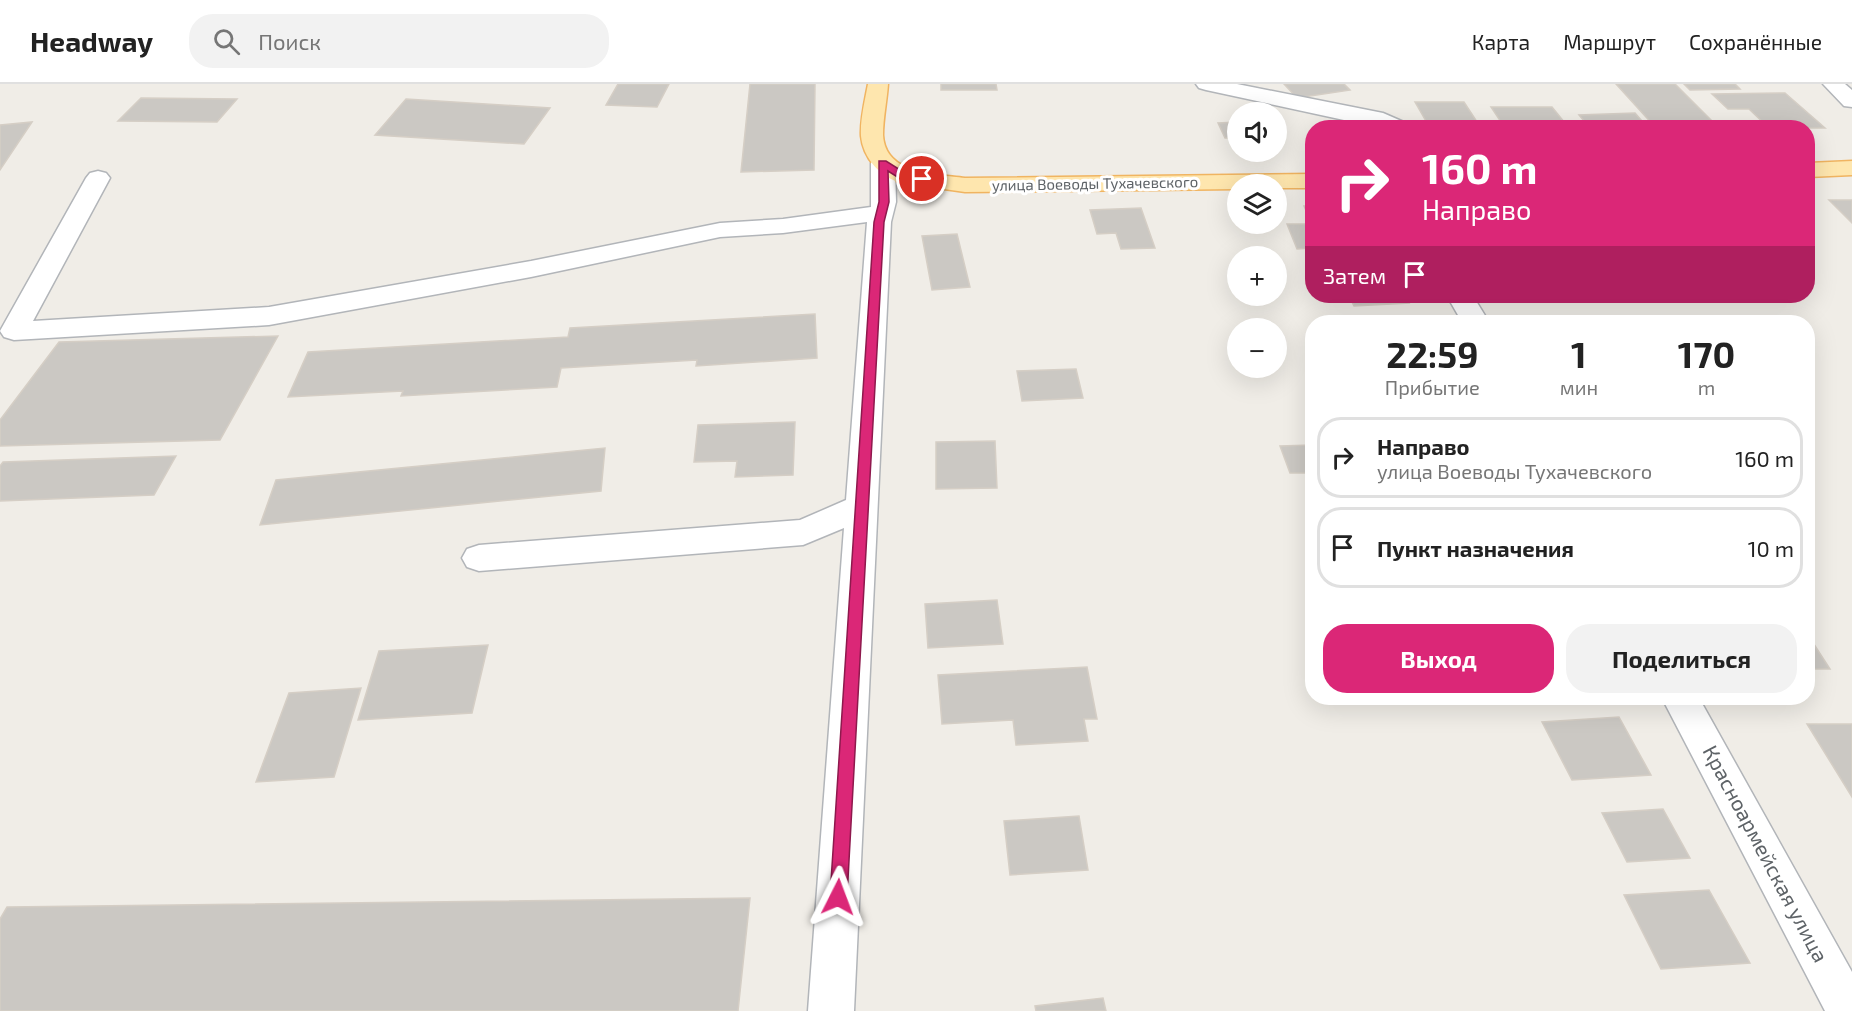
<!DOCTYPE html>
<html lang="ru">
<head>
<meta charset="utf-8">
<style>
  :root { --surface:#fff; --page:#f2f2f2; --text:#222; --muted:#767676; --line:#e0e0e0; --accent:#db2777 }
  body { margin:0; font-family:"Exo 2",sans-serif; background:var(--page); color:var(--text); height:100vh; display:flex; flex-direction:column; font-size:22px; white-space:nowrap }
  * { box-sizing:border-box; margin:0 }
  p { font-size:20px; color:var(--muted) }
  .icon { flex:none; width:33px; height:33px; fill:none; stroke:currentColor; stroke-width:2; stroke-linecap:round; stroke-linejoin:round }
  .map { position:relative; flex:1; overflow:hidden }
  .panel { position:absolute; left:1305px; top:231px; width:510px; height:390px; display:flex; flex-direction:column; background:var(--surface); border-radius:24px; box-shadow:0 6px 24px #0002 }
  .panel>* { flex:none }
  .guide { position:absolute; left:1305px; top:36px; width:510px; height:183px; border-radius:24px; box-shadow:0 6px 24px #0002; background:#db2777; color:#fff; overflow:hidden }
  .tools { position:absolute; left:1227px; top:18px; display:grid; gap:12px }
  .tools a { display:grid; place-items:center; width:60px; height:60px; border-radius:50%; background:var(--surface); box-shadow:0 6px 24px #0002; font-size:30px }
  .pin { position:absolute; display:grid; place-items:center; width:51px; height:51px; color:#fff; margin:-26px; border:3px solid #fff; border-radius:50%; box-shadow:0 2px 6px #0007 }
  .me { position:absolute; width:66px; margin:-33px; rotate:3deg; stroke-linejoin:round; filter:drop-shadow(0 0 4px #0008) }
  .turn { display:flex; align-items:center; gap:21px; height:126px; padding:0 18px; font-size:27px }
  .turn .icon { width:78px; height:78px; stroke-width:2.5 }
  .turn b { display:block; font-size:42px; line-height:51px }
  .then { display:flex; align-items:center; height:57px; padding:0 18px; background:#0003; gap:12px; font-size:22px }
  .eta { display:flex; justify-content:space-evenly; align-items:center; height:102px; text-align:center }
  .eta b { font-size:36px; font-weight:700; line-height:42px }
  .action { display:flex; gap:12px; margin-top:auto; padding:12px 18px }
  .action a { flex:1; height:69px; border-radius:24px; background:var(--accent); color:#fff; font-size:24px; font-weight:700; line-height:69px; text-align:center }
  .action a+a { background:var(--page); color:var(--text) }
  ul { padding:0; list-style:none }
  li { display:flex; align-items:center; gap:18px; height:81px; margin:0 12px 9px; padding:0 6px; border:3px solid var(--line); border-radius:24px }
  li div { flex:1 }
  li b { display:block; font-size:22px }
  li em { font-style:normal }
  header { display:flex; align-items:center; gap:36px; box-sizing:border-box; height:84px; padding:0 30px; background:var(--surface); border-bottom:2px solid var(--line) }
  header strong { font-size:28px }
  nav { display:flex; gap:33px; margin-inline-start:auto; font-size:21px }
  .search { width:420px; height:54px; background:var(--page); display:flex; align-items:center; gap:15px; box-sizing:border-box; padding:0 21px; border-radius:24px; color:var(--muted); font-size:22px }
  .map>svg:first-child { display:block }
</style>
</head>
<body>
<header>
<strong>Headway</strong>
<div class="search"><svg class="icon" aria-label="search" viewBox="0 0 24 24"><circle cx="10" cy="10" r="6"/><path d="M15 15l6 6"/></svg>Поиск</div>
<nav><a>Карта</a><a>Маршрут</a><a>Сохранённые</a></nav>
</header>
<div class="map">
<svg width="1852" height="927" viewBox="0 0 1852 927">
  <rect width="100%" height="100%" fill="#f0ede7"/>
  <path fill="#cbc8c3" stroke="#d5cec5" stroke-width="1.5" d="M 618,0 L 669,0 L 657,23 L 606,21 Z
    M 750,0 L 815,0 L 814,86 L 741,88 Z
    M 941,0 L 996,0 L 997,6 L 941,6 Z
    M 1284,0 L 1344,0 L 1350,6 L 1297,14 Z
    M 1616,0 L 1675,0 L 1719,44 L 1656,44 Z
    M 1684,0 L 1735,0 L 1740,5 L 1690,6 Z
    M 1785,9 L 1825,44 L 1769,44 L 1749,25 L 1728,25 L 1712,10 Z
    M 141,14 L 237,15 L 217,38 L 118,37 Z
    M 406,15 L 550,24 L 524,60 L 375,51 Z
    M 1415,18 L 1464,18 L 1481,44 L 1430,44 Z
    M 1491,23 L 1552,23 L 1569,44 L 1505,44 Z
    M 1635,29 L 1648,44 L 1590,44 L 1579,31 Z
    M 32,38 L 0,86 L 0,41 Z
    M 1238,38 L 1238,54 L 1225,54 L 1218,39 Z
    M 1829,116 L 1852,116 L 1852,139 Z
    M 1304,122 L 1312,122 L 1312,164 L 1297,165 L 1287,140 L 1312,140 Z
    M 1141,124 L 1155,164 L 1121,165 L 1116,149 L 1097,150 L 1090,126 Z
    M 957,150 L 970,203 L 932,206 L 922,152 Z
    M 1349,212 L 1404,212 L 1409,219 L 1354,222 Z
    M 815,230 L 817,274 L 696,282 L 697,276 L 561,284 L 557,303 L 401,312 L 403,307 L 288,313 L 308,268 L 568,253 L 570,244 Z
    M 278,252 L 220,356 L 0,362 L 0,336 L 59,258 Z
    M 1076,285 L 1083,314 L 1022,317 L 1017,287 Z
    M 795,338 L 793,391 L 735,393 L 737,377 L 694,378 L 698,341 Z
    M 995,357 L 997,404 L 936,405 L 936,358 Z
    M 1312,361 L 1312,389 L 1290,389 L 1280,362 Z
    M 605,364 L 601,407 L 260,441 L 276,396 Z
    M 176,372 L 154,411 L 0,417 L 0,382 L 3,378 Z
    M 997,516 L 1003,560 L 928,564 L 925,520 Z
    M 1808,551 L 1830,585 L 1808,585 Z
    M 488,561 L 472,629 L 358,636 L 379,567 Z
    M 1087,583 L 1097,635 L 1084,635 L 1088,657 L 1016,661 L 1013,636 L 942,640 L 938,591 Z
    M 361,604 L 334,693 L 256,698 L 289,609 Z
    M 1619,633 L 1651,691 L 1572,696 L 1542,638 Z
    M 1807,640 L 1852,640 L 1852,713 Z
    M 1663,725 L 1690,774 L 1627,778 L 1602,729 Z
    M 1079,732 L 1088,786 L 1010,791 L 1004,737 Z
    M 1709,806 L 1750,879 L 1661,885 L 1624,811 Z
    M 750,814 L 738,927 L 0,927 L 0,835 L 7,823 Z
    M 1103,914 L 1106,927 L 1036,927 L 1035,922 Z"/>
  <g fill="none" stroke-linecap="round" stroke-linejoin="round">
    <defs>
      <path id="minor" d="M 1196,0 L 1237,0 L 1383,29 L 1406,39 L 1409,44 L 1381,44 L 1206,6 L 1199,4 Z
        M 1823,0 L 1845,0 L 1852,6 L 1852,23 L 1844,22 Z
        M 883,72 L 891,74 L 895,79 L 896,118 L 891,138 L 854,927 L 808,927 L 844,444 L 803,461 L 479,487 L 467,483 L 462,474 L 467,465 L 479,461 L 800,436 L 846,416 L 867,138 L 783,149 L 720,153 L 531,193 L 269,241 L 14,256 L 4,253 L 0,247 L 86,94 L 90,89 L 98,87 L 106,89 L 110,94 L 33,237 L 269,223 L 531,177 L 720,139 L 783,135 L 871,123 L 871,79 L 875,74 Z
        M 1447,212 L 1473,212 L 1489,238 L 1462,238 Z
        M 1662,614 L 1699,614 L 1852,888 L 1852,927 L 1825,927 Z"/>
      <path id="major" d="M 868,0 L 888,0 C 887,16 883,34 883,51 C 885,91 936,90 965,94 L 1312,90 L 1312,104 L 1276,104 L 1276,100 L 1238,100 L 1238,105 L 965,108 L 902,99 C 881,94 863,74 861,52 C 860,36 865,16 868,0 Z
        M 1852,77 L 1852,91 L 1808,93 L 1808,79 Z"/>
    </defs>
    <use href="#minor" stroke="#b2b5b9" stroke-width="3"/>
    <use href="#major" stroke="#f0b461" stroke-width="3"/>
    <use href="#minor" fill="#fff" fill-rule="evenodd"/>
    <use href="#major" fill="#fee6ae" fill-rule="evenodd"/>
  </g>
  <path fill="#db2777" stroke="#8e194d" stroke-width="1.5" d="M 879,77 L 886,77 L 905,89 L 927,95 L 922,98 L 899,94 L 888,87 L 889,118 L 884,138 L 847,813 L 845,819 L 838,821 L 832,819 L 830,813 L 874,138 L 879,118 Z"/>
  <g text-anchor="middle" stroke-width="6" stroke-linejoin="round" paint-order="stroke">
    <g font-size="15" fill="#5e6367" stroke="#fff">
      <text transform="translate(1095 100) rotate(-1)" y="5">улица Воеводы Тухачевского</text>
    </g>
    <g font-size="21" fill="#5e6367" stroke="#fff">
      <text transform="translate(1765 770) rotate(62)" y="7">Красноармейская улица</text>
    </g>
  </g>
</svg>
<div class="tools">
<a><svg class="icon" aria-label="sound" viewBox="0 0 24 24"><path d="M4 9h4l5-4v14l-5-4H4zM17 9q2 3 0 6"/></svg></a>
<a><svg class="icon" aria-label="layers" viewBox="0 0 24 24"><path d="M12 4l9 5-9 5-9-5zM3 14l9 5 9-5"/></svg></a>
<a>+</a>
<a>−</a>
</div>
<div class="pin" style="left:922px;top:95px;background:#d93025"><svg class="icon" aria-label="arrive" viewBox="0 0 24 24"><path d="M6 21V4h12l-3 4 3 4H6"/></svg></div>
<svg class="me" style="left:838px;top:813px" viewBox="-20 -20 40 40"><path d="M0-17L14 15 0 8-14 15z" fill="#db2777" stroke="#fff" stroke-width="4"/></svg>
<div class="guide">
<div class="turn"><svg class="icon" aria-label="right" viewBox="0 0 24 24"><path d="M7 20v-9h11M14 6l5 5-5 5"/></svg><div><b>160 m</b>Направо</div></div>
<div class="then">Затем<svg class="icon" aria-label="arrive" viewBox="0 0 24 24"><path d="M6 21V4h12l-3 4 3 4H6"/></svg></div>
</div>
<section class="panel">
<div class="eta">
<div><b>22:59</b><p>Прибытие</p></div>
<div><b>1</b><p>мин</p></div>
<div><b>170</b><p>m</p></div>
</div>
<ul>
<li><svg class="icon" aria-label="right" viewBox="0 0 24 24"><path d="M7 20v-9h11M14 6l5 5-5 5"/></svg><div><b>Направо</b><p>улица Воеводы Тухачевского</p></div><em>160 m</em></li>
<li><svg class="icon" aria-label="arrive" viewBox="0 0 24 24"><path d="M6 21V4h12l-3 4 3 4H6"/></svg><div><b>Пункт назначения</b></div><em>10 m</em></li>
</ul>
<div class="action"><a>Выход</a><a>Поделиться</a></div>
</section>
</div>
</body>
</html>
